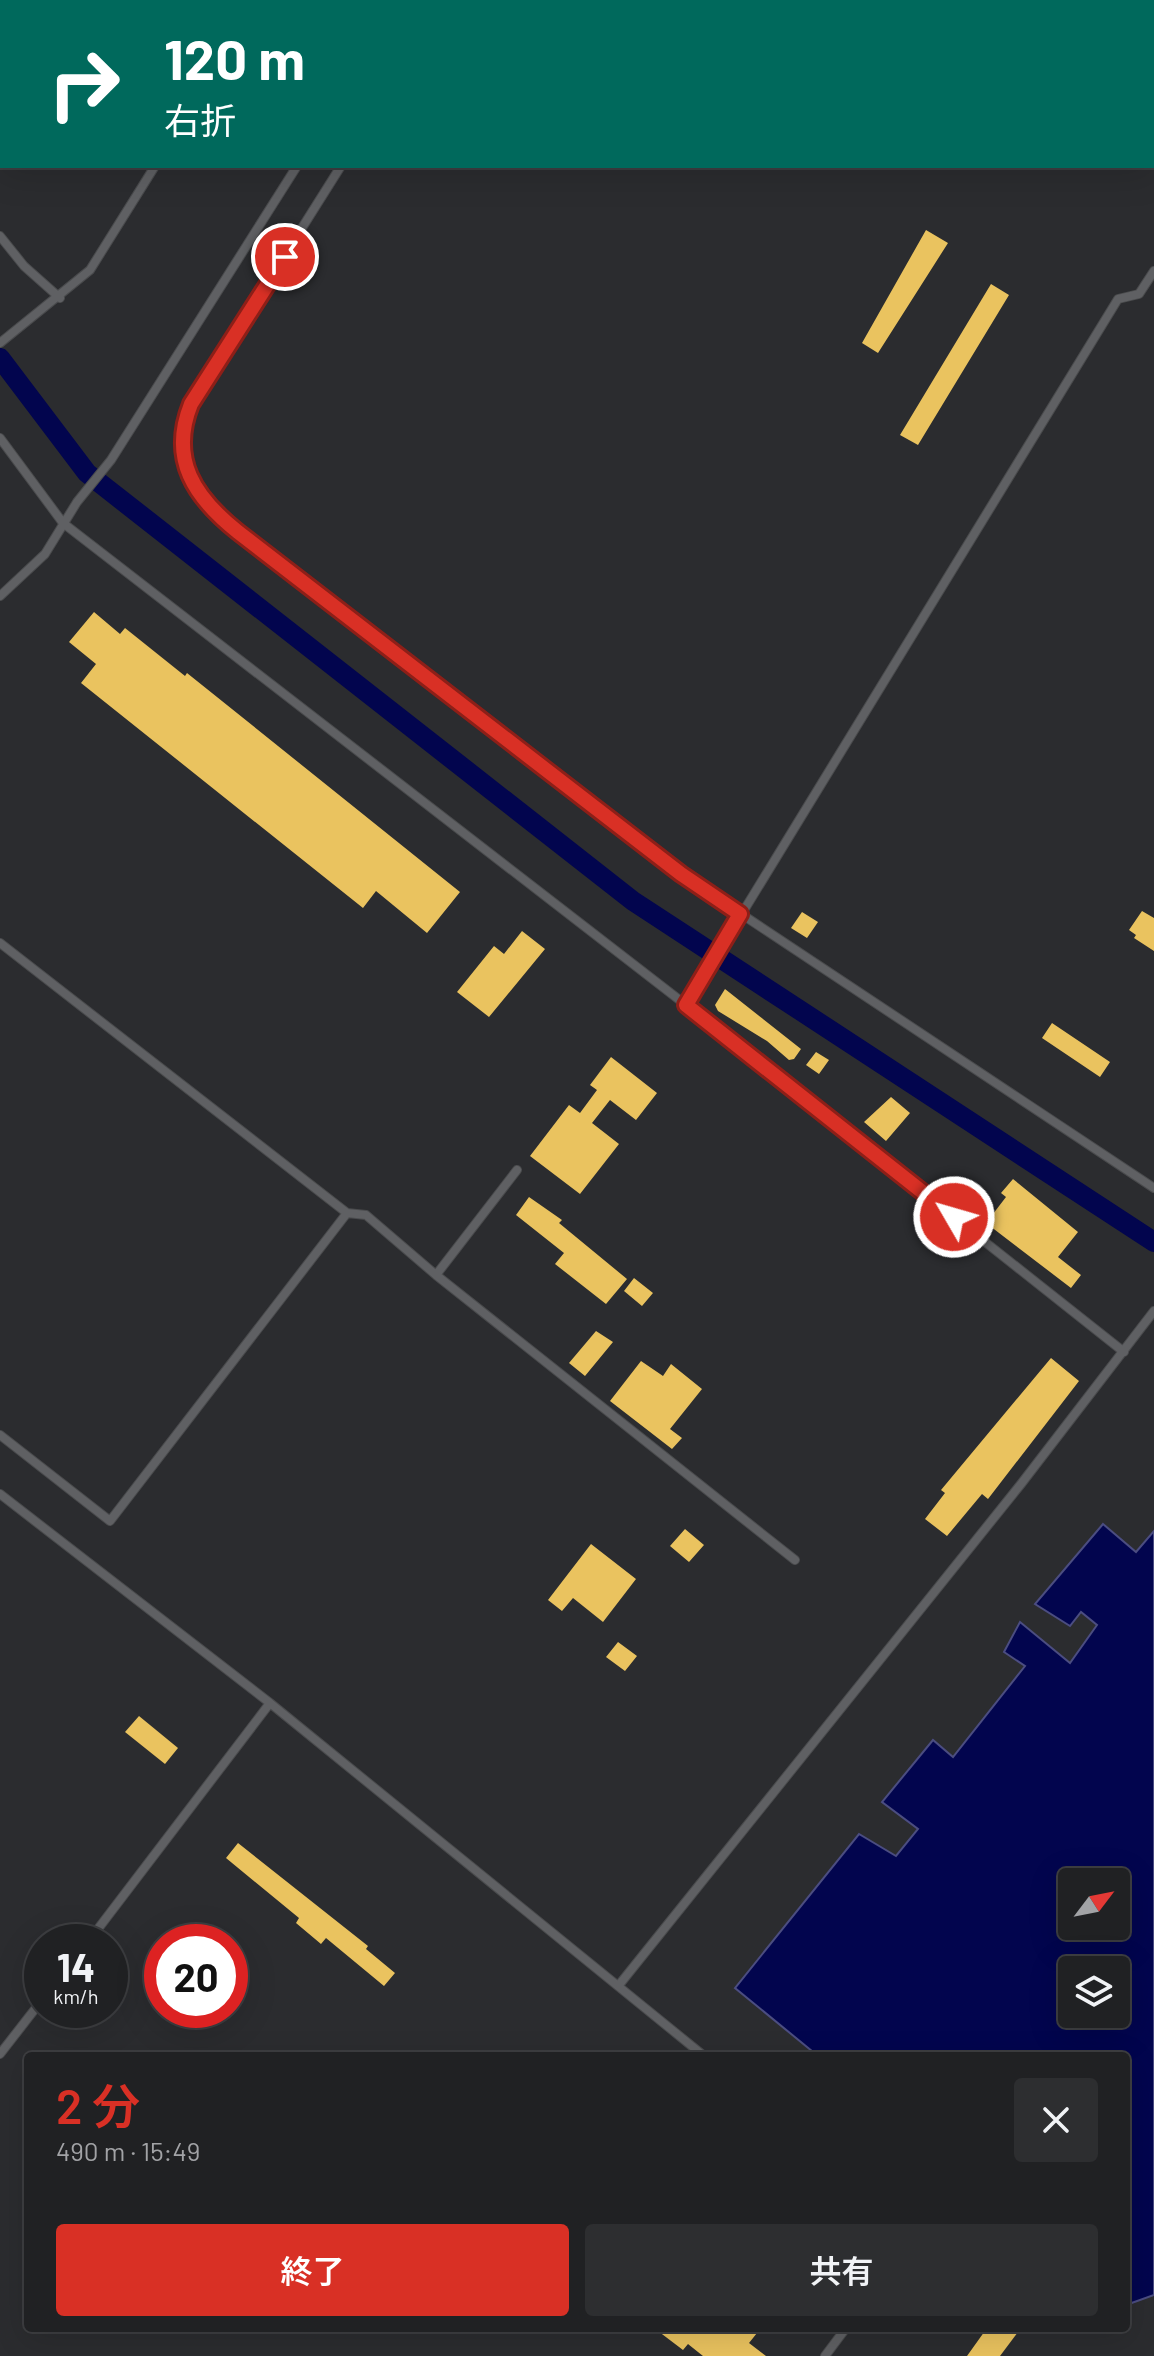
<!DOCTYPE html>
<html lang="ja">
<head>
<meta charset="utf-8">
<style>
  :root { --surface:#202123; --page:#2d2e30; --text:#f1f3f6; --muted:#a2a3a6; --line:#3d3e41; --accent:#d93025 }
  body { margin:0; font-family:Barlow,"Noto Sans JP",sans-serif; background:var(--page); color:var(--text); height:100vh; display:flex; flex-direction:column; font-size:30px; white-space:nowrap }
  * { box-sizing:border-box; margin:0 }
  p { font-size:26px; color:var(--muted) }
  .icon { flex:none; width:44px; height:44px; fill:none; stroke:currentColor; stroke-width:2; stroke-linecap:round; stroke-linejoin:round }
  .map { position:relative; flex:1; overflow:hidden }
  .sheet { position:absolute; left:24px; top:2052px; width:1106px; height:280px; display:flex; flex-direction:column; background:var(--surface); border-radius:8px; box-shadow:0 8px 32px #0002,0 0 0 2px var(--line) }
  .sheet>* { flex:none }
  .guide { position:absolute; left:0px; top:0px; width:1154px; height:168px; box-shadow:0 8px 32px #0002,0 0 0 2px var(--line); background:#00695c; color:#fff; overflow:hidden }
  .needle { width:52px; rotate:58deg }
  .tools { position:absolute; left:1058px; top:1868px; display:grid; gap:16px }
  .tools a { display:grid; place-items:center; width:72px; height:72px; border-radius:8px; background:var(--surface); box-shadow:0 8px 32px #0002,0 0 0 2px var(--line); font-size:40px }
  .speed { position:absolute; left:24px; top:1924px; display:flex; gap:16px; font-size:40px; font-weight:700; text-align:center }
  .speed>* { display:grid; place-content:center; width:104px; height:104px; border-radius:50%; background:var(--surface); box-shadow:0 8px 32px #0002,0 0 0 2px var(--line); line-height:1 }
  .speed small { font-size:20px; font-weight:400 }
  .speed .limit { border:12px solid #d22; background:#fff; color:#111 }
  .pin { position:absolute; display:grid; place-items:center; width:68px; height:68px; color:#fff; margin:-34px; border:4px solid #fff; border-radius:50%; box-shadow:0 2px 8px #0007 }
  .me { position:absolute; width:88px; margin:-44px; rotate:308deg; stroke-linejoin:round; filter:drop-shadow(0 0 6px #0008) }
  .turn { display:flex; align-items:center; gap:28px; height:168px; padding:0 32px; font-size:36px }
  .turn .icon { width:104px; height:104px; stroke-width:2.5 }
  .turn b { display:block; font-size:56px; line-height:68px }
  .round { display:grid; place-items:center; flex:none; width:84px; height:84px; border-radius:8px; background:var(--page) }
  .overview { display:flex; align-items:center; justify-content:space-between; height:136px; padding:0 32px }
  h1 { font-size:48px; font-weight:600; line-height:60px; color:var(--accent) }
  .action { display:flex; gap:16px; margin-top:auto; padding:16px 32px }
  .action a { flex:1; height:92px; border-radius:8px; background:var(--accent); color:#fff; font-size:32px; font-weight:600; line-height:92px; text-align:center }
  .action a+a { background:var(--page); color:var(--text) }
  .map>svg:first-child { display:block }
</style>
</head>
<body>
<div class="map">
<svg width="1154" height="2356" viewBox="0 0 1154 2356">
  <rect width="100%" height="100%" fill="#2b2c2f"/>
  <path fill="#02054e" stroke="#4b4d81" stroke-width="2" fill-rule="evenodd" d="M 1103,1524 L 1136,1552 L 1154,1531 L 1154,2295 L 1126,2305 L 1126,2056 L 818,2056 L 735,1988 L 859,1834 L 896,1856 L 918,1829 L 882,1802 L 933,1740 L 953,1757 L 1025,1666 L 1004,1652 L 1020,1622 L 1070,1663 L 1097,1625 L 1081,1612 L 1070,1626 L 1035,1604 ZM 1072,1882 L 1116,1882 L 1116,1926 L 1072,1926 ZM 1072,1970 L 1116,1970 L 1116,2014 L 1072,2014 Z"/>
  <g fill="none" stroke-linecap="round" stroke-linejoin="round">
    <path stroke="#02054e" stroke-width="20" d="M 0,358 L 87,473 L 633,901 L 1154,1242"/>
  </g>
  <path fill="#eac35f" d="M 926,230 L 948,243 L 878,353 L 862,343 Z
    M 991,284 L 1009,295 L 918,445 L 900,435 Z
    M 94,612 L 120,634 L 125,628 L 185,676 L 187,673 L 460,892 L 427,933 L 376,891 L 363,908 L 81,683 L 96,664 L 69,642 Z
    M 1142,911 L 1154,918 L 1154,951 L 1134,938 L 1136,935 L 1129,930 Z
    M 802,912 L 818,922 L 807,938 L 791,928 Z
    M 522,931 L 545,949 L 489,1017 L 457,992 L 494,946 L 504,954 Z
    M 725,989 L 801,1049 L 794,1059 L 789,1060 L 767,1041 L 718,1011 L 715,1005 Z
    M 1052,1023 L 1110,1062 L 1100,1077 L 1042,1038 Z
    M 816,1052 L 829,1060 L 819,1074 L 806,1065 Z
    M 611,1057 L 657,1093 L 636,1120 L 610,1100 L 592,1123 L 619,1144 L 580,1194 L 530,1156 L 569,1105 L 580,1113 L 597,1090 L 590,1085 Z
    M 891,1097 L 910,1113 L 886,1141 L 864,1122 Z
    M 1013,1179 L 1078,1232 L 1058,1257 L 1081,1275 L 1071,1288 L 986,1223 L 1006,1197 L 1001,1193 Z
    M 529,1197 L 562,1220 L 559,1223 L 627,1279 L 606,1304 L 555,1264 L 564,1253 L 516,1215 Z
    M 634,1278 L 653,1293 L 642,1306 L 624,1291 Z
    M 596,1331 L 613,1342 L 585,1376 L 569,1363 Z
    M 1051,1358 L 1079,1381 L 988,1499 L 982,1494 L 947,1536 L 925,1519 L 945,1493 L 941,1490 Z
    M 641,1361 L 663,1376 L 671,1364 L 702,1389 L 670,1429 L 682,1438 L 672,1449 L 610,1401 Z
    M 685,1529 L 704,1545 L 689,1562 L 670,1546 Z
    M 591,1544 L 636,1579 L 603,1622 L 573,1598 L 562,1611 L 548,1600 Z
    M 618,1642 L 637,1656 L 625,1671 L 606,1657 Z
    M 139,1716 L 178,1748 L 165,1764 L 125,1732 Z
    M 238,1843 L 368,1946 L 366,1949 L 395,1973 L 384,1986 L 326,1938 L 321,1944 L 296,1923 L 299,1918 L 226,1858 Z
    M 654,2328 L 761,2328 L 749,2343 L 766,2356 L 703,2356 L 688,2344 L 683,2350 Z
    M 987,2328 L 1021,2328 L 1000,2356 L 967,2356 Z"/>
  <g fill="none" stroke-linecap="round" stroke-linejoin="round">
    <defs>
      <path id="lane" d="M 1024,0 L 1028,2
        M 255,2 L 256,0
        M 400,2 L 401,0
        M 1152,78 L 1154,80
        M 341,166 L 191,404 C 170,456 189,477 221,518 L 681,874 L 1154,1188
        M 0,236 L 24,266 L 60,298
        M 0,343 L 90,270 L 155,166
        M 0,438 L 63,523 L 686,1005 L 1124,1352
        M 0,596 L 45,554 L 77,502 L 111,460 L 297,166
        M 0,943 L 347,1213 L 366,1215 L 436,1275 L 795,1560
        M 686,1005 L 1118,299 L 1139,294 L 1154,271
        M 436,1275 L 517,1170
        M 0,1435 L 110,1521 L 347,1213
        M 0,1494 L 270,1703 L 704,2056
        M 88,1942 L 270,1703
        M 619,1985 L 1021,1484 L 1154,1311
        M 0,2054 L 42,2000
        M 825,2356 L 846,2328"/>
    </defs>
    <use href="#lane" stroke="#4a4b4d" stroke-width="10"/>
    <use href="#lane" stroke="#5f6063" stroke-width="8"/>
  </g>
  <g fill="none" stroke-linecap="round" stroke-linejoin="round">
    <defs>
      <path id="route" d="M 285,257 L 191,404 C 169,459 194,497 238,532 L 681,874 L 740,914 L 686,1005 L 954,1217"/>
    </defs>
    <use href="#route" stroke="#8d1f18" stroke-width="20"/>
    <use href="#route" stroke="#d93025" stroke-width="14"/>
  </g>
</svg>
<div class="tools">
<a><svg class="needle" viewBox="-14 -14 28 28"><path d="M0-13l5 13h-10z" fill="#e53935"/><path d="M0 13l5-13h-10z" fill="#a2a3a6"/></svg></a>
<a><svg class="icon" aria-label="layers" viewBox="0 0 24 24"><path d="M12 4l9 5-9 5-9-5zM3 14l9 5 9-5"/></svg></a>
</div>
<div class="speed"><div>14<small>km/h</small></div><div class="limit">20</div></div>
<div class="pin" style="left:285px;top:257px;background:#d93025"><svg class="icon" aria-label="arrive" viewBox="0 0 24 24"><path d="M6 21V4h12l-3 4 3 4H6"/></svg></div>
<svg class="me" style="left:954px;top:1217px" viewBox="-20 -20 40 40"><circle r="17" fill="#d93025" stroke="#fff" stroke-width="3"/><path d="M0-11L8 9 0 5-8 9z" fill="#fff"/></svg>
<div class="guide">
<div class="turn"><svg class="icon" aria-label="right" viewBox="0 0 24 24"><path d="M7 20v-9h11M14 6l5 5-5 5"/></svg><div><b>120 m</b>右折</div></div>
</div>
<section class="sheet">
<div class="overview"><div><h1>2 分</h1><p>490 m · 15:49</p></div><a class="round"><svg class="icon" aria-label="close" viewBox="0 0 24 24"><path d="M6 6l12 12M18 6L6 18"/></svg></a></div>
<div class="action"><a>終了</a><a>共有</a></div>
</section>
</div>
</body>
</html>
